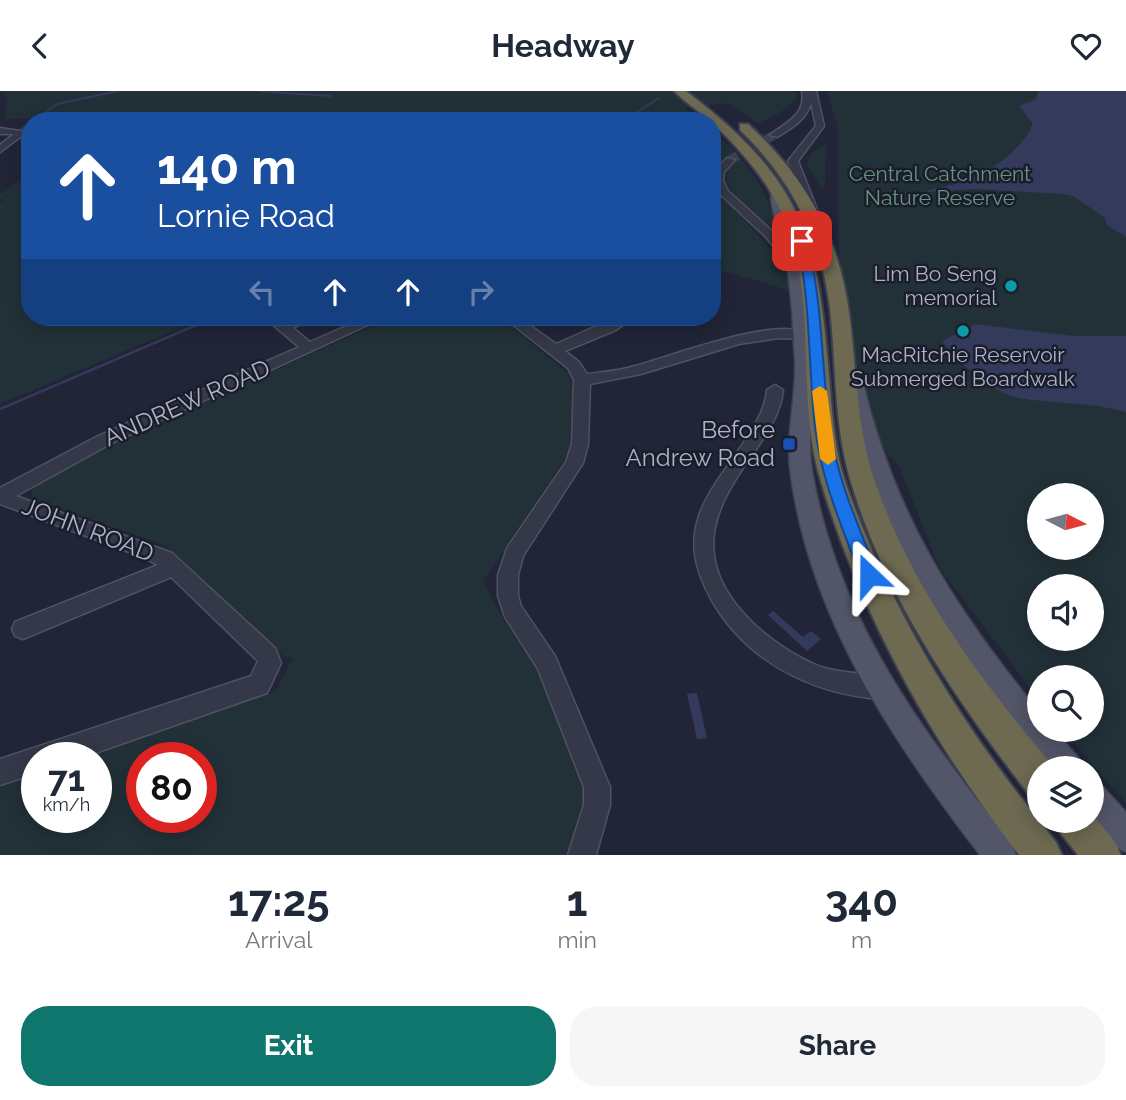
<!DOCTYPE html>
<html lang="en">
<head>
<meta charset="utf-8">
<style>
  :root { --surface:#fff; --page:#f6f6f7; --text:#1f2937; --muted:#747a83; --accent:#0f766e }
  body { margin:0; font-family:Raleway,sans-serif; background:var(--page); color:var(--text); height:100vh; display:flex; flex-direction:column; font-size:26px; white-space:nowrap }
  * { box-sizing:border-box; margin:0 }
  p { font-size:23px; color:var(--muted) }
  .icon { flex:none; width:38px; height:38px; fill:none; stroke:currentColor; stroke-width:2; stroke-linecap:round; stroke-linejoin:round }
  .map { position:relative; height:764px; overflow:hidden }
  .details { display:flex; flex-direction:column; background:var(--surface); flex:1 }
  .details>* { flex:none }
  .hud { position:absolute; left:21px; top:21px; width:700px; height:214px; border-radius:28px; box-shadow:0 4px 18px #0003; background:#1a4fa0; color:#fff; overflow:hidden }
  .needle { width:46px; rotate:96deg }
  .tools { position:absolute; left:1027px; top:392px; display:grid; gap:14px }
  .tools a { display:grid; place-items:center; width:77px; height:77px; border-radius:50%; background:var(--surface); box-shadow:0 4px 18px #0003; font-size:35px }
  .speed { position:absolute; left:21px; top:651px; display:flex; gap:14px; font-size:35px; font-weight:700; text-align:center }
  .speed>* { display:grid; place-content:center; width:91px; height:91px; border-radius:50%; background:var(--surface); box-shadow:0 4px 18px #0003; line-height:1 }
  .speed small { font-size:18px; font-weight:400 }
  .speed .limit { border:10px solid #d22; background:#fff; color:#111 }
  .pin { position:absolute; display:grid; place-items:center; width:60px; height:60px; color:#fff; margin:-30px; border-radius:14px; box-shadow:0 4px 10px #0006 }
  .me { position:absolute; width:77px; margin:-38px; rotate:337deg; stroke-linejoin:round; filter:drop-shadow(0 0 5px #0008) }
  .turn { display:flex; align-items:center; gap:24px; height:147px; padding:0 21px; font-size:32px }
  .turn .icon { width:91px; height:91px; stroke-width:2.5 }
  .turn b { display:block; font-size:49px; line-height:60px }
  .lanes { display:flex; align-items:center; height:66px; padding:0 21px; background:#0003; justify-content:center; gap:35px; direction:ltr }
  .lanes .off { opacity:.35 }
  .eta { display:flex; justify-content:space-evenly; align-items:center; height:119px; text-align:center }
  .eta b { font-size:42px; font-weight:700; line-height:49px }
  .action { display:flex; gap:14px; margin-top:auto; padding:14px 21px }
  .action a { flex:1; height:80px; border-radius:28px; background:var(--accent); color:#fff; font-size:28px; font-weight:700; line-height:80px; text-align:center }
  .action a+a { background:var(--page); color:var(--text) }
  header { display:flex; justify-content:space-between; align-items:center; height:91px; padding:0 21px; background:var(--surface); font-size:32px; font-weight:700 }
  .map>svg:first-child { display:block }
</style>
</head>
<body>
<header><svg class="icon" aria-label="back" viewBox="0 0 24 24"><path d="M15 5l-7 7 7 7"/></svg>Headway<svg class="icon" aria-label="heart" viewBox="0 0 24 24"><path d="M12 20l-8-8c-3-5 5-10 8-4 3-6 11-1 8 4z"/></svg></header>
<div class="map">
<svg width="1126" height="764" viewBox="0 0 1126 764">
  <rect width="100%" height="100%" fill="#212537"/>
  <path fill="#223138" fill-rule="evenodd" d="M 2,0 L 795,0 L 798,7 L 781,21 L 758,33 L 729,12 L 685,17 L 699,30 L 32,30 L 36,27 L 4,28 L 7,9 Z
    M 827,0 L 1126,0 L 1126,712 L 1063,639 L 1092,639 L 1092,586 L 1040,586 L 1039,609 L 939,476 L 898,373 L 879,354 L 860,291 L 842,191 L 838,147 L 838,38 ZM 1040,404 L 1092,404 L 1092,457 L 1040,457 ZM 1040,495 L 1092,495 L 1092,548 L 1040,548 Z
    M 712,42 L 732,56 L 758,90 L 787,154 L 733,103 L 726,93 L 726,81 L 735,70 L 727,67 C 716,76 712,83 716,97 L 785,175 L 789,199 L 712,177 Z
    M 826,52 L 825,97 L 820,96 L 807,73 L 810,64 Z
    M 30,82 L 30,226 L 206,226 L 0,313 L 0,112 L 4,109 L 0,108 L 0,103 Z
    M 393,226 L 500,226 L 568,283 L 574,305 L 570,360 L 483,490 L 505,531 L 540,583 L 587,702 L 586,715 L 568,764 L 0,764 L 0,696 L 37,683 L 37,726 L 96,726 L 96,667 L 84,667 L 276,600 L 293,567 L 283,565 L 167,455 L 32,408 L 32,400 L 40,390 L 111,354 ZM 142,667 L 201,667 L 201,726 L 142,726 Z"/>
  <path fill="#333a5c" d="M 1038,0 L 1126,0 L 1126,146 L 1107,134 L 1105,127 L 1073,105 L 1063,103 L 975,98 L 925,101 C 937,96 950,95 963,91 C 989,82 1022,59 1033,33 L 1019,15 L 1036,8 Z
    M 975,233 L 1073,245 L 1126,245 L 1126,321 C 1091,311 1055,313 1019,307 C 992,301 958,272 942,250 Z
    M 773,520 L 803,546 L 811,540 L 821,548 L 807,560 L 768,524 Z
    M 697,602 L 707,647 L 697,648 L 687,603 Z"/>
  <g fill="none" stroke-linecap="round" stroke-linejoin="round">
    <path stroke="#333a5c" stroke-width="2" d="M 258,0 L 330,5
      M 34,30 L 57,13 L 118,0
      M 623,30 L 659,7
      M 0,53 L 30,32"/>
    <path stroke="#333a5c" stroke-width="2.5" d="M 0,318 L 215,226"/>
    <path stroke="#3d4153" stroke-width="9" stroke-dasharray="9 4.5" stroke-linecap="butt" d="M 730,69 L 774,44"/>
    <defs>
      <path id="minor" d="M 802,0 L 816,0 L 824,35 L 798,70 L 818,121 L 813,124 L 808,121 L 788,70 L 816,35 L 811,12 C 806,29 792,37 777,46 L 770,44 C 786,31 806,25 802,0 Z
        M 0,37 L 27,41 L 0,61 L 0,54 L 14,43 L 0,43 Z
        M 727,67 L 735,69 L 724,81 L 723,90 L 728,100 L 774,142 L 798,170 L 798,176 L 790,176 L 766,146 L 718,101 L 713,90 L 714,80 Z
        M 264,226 L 279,226 L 285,231 L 297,226 L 315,226 L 293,237 L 310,251 L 367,226 L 385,226 L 110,353 L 16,405 L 172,462 L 275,557 L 281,572 L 267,602 L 81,667 L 37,667 L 37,682 L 0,694 L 0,668 L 251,585 L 258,570 L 171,486 L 23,548 L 15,545 L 12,538 L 15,531 L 158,474 L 140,465 L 0,413 L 0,397 L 98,345 L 299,256 Z
        M 503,226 L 518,226 L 556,253 L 617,226 L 633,226 L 616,239 L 565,260 L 579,271 L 587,283 C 603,281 619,280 635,275 C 667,267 783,222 808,244 L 801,248 L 779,247 L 739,253 L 641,283 L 590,293 L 588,353 L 583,372 L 523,465 L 518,484 L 518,505 L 521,515 L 555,565 L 610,696 L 610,714 L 596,764 L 568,764 L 584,714 L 584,696 L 538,578 L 505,526 L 498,505 L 498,484 L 507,457 L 566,371 L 572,353 L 574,289 L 568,277 Z
        M 775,294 L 783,299 C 780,332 752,361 736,388 C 722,410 710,437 714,464 C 720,513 773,555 816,574 C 840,584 866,580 889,589 L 892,597 L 889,605 L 881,608 C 811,603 744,569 710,506 C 696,479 689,455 699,425 C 713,383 764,339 767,299 Z"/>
      <path id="major" d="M 777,98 L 783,102 C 787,134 801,163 804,195 C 808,228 813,261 813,295 C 813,323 807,351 812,379 C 836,524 921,641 1012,752 L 1016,764 L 980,764 C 892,650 808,524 790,378 C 786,343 796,307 795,272 C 793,237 792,200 785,166 C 782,147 774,129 771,109 L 771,102 Z
        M 853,282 L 862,288 C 894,423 953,515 1040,622 L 1040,639 L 1054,639 L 1078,666 L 1082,677 L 1048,677 C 950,558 876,441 844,288 Z
        M 1092,692 L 1103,696 L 1126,721 L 1126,761 L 1115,756 L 1091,730 Z"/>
      <path id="highway" d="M 674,0 L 686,0 C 796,84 817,138 828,273 C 832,313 833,355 846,393 C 893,526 967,642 1056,751 L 1062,764 L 1019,764 C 933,653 862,527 821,391 C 791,294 826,187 768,97 C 753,73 729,47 710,30 C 699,20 684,11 674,0 Z
        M 740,33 L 748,33 C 804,84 839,145 849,221 C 857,277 856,334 874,388 C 911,497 980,588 1053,675 L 1040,677 L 1040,705 L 1027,701 C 954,606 884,504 850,388 C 836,340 836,290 832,240 C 827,160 798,95 740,39 Z
        M 1092,723 L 1115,751 L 1121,764 L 1078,764 L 1061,743 L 1056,730 L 1092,730 Z"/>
    </defs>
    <use href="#minor" stroke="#4e5262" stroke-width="3"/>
    <use href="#major" stroke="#3d4151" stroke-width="3"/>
    <use href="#highway" stroke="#3b3f4f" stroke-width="4"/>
    <use href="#minor" fill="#343848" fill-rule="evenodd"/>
    <use href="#major" fill="#525668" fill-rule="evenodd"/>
    <use href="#highway" fill="#6e6951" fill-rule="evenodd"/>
  </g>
  <path fill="#1a73e8" stroke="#114b97" stroke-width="2" d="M 802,147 L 807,150 C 823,211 821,275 830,337 C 837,389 859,436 878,484 L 875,490 L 862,490 L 860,484 C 842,436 821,388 815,336 C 808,274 811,211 797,150 Z"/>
  <path fill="#f59e0b" d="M 820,295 L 827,300 L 836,368 L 828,374 L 820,368 L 812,300 Z"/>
  <g fill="#0f9aa8" stroke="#1a1d2c" stroke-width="2.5">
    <circle cx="1011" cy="195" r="7"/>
    <circle cx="963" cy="240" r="7"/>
  </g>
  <rect fill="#1a4fb4" stroke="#1a1d2c" stroke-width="2.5" x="782" y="346" width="14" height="14" rx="3.5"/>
  <g text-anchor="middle" stroke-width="5" stroke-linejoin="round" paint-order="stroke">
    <g font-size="21" fill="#66947b" stroke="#1a1d2c">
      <text x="940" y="90">Central Catchment<tspan x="940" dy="24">Nature Reserve</tspan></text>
    </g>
    <g font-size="21" fill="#aeb2c4" stroke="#1a1d2c" text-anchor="end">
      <text x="997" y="190">Lim Bo Seng<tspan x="997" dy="24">memorial</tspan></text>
      <text x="963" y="271" text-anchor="middle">MacRitchie Reservoir<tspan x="963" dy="24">Submerged Boardwalk</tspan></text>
    </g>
    <g font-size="24" fill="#aeb2c4" stroke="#1a1d2c">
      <text transform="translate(187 312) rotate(-24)" y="8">ANDREW ROAD</text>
      <text transform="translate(88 439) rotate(21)" y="8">JOHN ROAD</text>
    </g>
    <g font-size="24" fill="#aeb2c4" stroke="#1a1d2c" text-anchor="end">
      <text x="775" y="347">Before<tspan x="775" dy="28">Andrew Road</tspan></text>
    </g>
  </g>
</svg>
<div class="tools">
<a><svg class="needle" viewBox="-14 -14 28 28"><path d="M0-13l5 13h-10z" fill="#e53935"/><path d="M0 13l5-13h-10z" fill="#747a83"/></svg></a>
<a><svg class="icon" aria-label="sound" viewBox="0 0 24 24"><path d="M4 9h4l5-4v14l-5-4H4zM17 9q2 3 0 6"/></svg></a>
<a><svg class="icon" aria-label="search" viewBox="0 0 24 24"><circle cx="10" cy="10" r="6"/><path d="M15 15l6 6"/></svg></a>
<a><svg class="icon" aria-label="layers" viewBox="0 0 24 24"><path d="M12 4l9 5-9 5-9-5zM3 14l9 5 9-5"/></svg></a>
</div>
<div class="speed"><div>71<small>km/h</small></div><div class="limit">80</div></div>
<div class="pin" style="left:802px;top:150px;background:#d93025"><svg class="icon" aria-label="arrive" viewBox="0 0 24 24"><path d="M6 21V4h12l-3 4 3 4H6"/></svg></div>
<svg class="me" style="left:869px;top:484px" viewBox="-20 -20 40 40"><path d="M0-17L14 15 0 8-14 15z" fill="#1a73e8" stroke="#fff" stroke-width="4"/></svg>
<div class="hud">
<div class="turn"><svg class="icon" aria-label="ahead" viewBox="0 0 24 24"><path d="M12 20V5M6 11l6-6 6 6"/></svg><div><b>140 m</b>Lornie Road</div></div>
<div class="lanes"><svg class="icon off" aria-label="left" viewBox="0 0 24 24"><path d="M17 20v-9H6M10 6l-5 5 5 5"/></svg><svg class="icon" aria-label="ahead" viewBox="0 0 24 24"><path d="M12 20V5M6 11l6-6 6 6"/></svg><svg class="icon" aria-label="ahead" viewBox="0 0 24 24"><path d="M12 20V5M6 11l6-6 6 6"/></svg><svg class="icon off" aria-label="right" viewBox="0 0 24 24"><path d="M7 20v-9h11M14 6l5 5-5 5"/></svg></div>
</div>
</div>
<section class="details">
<div class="eta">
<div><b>17:25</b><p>Arrival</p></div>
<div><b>1</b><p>min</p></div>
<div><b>340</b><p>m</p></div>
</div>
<div class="action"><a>Exit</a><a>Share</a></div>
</section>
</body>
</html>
